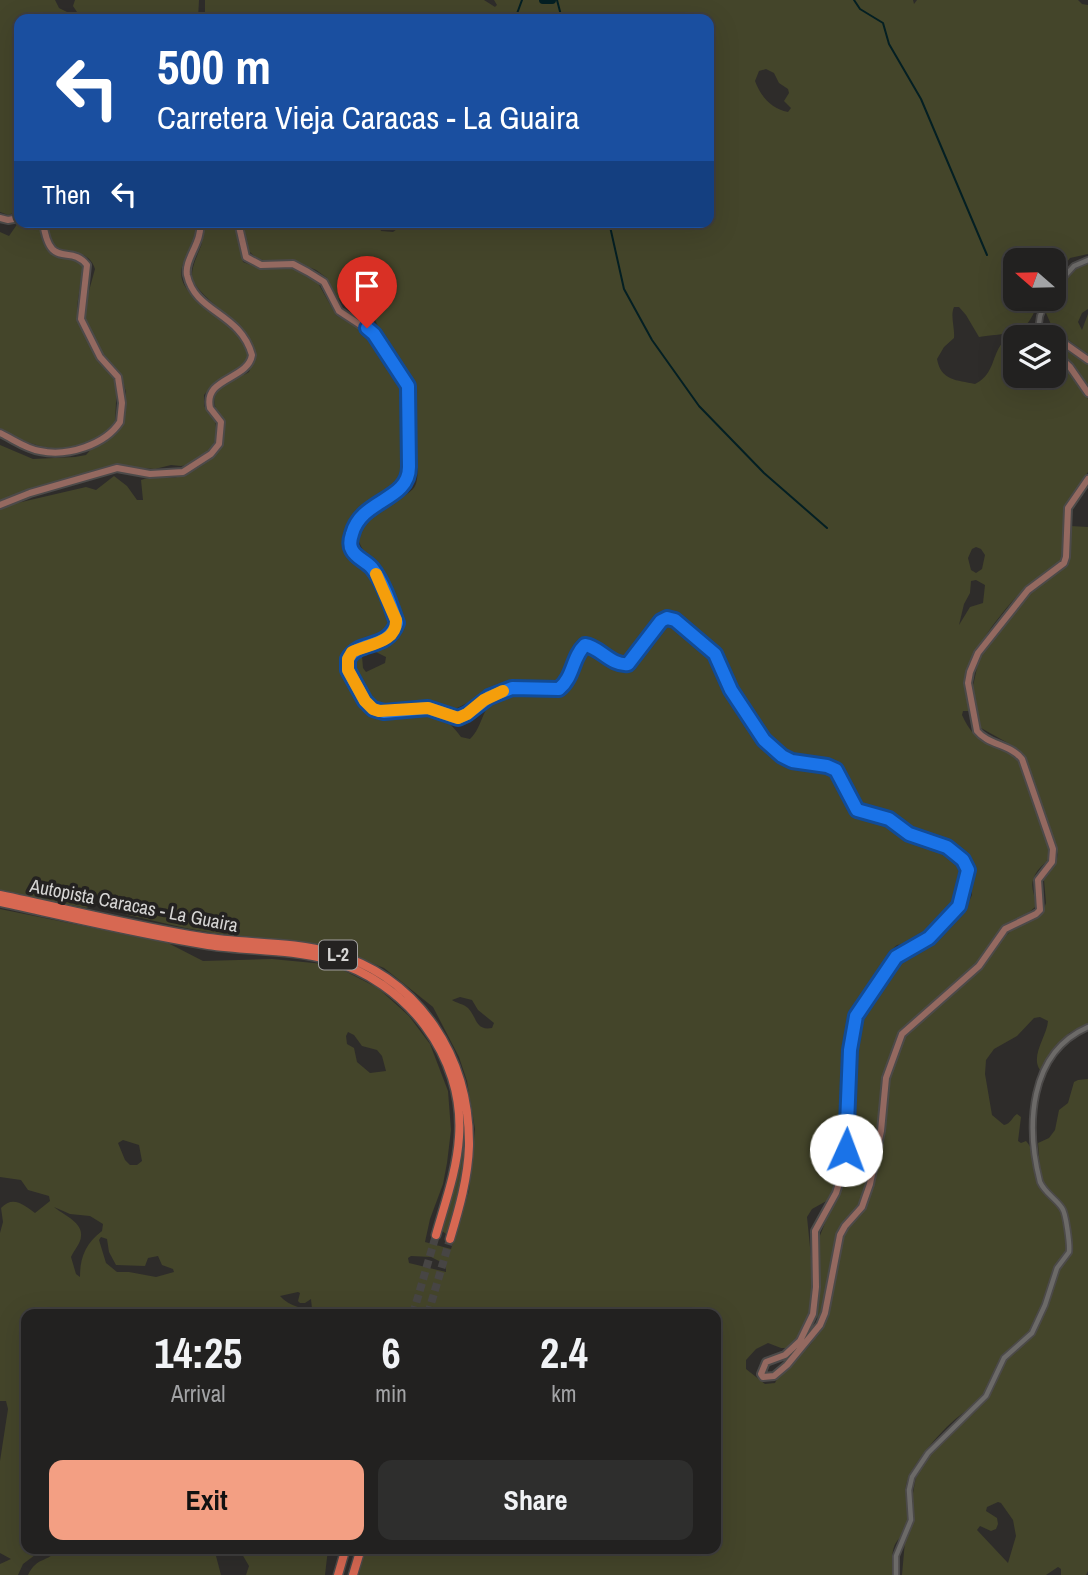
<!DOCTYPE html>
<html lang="en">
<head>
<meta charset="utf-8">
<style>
  :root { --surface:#222120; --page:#2e2e2d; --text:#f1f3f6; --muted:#a2a3a5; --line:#3f3e3e; --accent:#f39f83 }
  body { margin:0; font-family:"Archivo Narrow",sans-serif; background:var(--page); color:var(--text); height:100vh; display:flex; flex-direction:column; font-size:26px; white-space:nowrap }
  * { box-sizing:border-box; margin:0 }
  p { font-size:23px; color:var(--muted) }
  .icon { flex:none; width:38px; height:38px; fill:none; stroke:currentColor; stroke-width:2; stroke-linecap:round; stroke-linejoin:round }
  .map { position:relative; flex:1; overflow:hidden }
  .details { position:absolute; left:21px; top:1309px; width:700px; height:245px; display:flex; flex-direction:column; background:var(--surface); border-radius:14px; box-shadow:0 7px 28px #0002,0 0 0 2px var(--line) }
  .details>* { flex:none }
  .guide { position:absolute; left:14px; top:14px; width:700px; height:214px; border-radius:14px; box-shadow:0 7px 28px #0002,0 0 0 2px var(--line); background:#1a4fa0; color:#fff; overflow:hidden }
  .needle { width:46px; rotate:290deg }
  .controls { position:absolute; left:1003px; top:248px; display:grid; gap:14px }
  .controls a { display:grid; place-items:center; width:63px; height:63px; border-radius:14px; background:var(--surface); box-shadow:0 7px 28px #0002,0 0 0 2px var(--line); font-size:35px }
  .pin { position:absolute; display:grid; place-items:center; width:60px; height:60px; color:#fff; margin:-72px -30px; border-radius:50% 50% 50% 0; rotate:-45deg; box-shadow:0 0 7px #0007 }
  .pin .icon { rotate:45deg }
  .me { position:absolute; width:77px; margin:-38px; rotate:2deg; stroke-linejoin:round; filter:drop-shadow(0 0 5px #0008) }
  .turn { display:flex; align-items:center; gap:24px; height:147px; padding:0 28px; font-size:32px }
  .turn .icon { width:91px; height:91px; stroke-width:2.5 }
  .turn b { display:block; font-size:49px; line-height:60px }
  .then { display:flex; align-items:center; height:66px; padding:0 28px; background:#0003; gap:14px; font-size:26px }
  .eta { display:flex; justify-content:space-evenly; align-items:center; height:119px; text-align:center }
  .eta b { font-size:42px; font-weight:700; line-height:49px }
  .button { display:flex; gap:14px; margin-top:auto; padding:14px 28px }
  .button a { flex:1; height:80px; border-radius:14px; background:var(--accent); color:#111; font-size:28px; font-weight:700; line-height:80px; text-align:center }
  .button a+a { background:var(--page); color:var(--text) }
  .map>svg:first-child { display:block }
</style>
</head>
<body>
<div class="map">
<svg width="1088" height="1575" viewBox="0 0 1088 1575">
  <rect width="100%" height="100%" fill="#2e2c2a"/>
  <path fill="#44452a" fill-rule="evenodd" d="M 0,0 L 55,0 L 59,8 L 73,15 L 77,12 L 73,6 L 75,0 L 199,0 L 198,19 L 19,19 L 19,211 L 8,215 L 0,212 Z
    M 205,0 L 484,0 L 495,7 L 497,5 L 494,0 L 913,0 L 914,4 L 917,0 L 1078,0 L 1082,4 L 1088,5 L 1088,254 L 1070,258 L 1054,279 L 1054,261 L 1015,261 L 1015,299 L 1040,299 C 1024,339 1018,331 979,337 L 966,315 L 959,307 L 954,307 C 950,316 955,328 954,338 L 944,347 L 937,359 C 941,381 957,380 975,384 C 996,374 991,353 1005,340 L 1008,341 L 1004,354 L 1010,362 L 1015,363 L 1015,376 L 1054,376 L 1054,356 L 1073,367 L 1054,349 L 1054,343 L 1088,364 L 1088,387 L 1086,385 L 1084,392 L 1088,399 L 1088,472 L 1066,506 L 1062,557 C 1055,570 1040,576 1029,585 C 1009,601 968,654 965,679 C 963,690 967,700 970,711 L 963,711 L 962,715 C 977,748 993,744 1023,757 L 1015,747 L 981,728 L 973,686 L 978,663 L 989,643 L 1031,591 L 1068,563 L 1070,554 L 1070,526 L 1088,527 L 1088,1024 L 1069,1033 L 1040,1070 C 1030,1056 1047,1036 1048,1021 L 1040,1017 L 1034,1018 L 1017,1036 L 994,1049 L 986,1060 L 985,1074 L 992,1115 L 1004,1125 C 1011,1124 1012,1117 1017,1114 L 1021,1117 L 1018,1141 L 1021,1143 L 1026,1141 C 1037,1152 1031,1172 1041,1182 L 1038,1143 L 1049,1138 L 1055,1130 L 1059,1110 L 1068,1103 L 1074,1082 L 1078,1080 L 1088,1079 L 1088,1571 L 1086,1575 L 1061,1575 L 1061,1569 L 1058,1567 L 1046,1575 L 902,1575 L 905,1541 L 900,1538 C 890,1546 892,1563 893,1575 L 359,1575 L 363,1549 L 716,1549 L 716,1314 L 322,1314 L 312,1309 L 311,1299 L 305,1303 L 300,1303 L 298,1301 L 300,1293 L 298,1292 L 280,1296 C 289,1307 302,1306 313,1314 L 26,1314 L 26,1549 L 43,1549 L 23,1564 L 18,1575 L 0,1575 L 0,1564 L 11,1559 L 0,1553 L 0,1461 L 8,1409 L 6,1401 L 0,1401 L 0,1233 L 3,1222 L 1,1208 C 13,1195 24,1205 35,1213 L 50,1201 L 49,1196 L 28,1190 L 21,1180 L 0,1177 L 0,909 L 168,943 L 203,961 L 272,959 L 324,964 L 345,971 L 378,988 L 409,1016 L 430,1044 L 448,1091 L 451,1130 L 447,1163 L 443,1184 L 430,1219 L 425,1242 L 451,1249 L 469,1191 L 475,1129 L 467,1081 L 459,1057 L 433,1007 L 384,968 L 330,947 L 213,933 L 185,928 L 124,914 L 107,900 L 86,908 L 0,891 L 0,507 L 86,487 L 96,490 L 114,476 L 127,486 L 137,500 L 143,500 L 141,480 C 155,475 170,481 184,475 C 207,465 227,451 221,423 C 219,411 210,405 217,392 C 223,381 239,378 249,372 L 255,357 C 252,322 194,299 192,275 C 192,265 199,252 202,243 L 200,241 C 148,290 218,306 240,335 C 244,341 247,349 249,356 L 244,365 L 216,381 L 204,395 L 204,406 L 215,420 L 217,435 L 211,450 L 187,465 L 181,466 L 171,465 L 155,469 L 117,466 L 0,503 L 0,445 L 33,459 L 75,457 L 86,455 L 93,447 L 116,434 L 123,424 L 126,392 L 122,378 L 98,347 L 85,321 L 84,309 L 95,269 C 89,249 70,255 54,248 L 49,237 L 46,222 L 234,222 L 243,262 L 261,269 L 292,268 L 318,283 L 336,315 L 369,336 L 392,372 L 404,385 L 406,392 L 404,477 L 395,489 L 373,498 L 354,516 L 346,531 L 343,544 L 348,557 L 371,572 L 375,577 L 392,621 C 386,643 368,641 349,646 L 341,659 C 341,672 350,682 356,694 C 359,700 361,708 366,713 C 371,717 376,717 382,718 C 419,720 432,698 461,737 L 470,739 C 484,726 481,705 500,696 C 521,686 558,707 571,684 C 577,673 580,660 584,648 C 604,648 610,671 630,668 L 660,626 L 668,621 C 686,627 708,648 716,665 C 721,673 723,682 727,690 C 742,722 776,774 817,768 L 821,763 L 815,758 L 794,755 L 779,748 L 737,694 L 720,656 L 687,621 L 671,614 L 657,619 L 626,657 C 610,656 599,635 582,642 L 575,649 L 565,677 L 557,683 L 545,686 L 504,685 L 453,710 L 422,705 L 379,705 L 368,698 L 360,685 L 355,660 L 359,655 L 362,656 L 363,668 L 366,672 L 385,663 L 386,657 L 376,652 L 374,648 L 393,636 L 402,622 C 400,608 394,595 386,582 C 380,571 358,548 358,537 C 358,511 399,504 413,489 C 418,483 417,475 418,468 L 411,382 L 382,335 L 375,320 L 353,314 L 335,295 L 327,278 L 316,270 L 292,260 L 266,261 L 256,258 L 248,250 L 240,222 L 379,222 L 381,231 L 393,232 L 397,229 L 400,222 L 709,222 L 709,19 L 205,19 ZM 766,69 L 774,73 L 779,83 L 788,89 L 789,93 L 784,101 L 791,108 L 788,112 C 771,108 761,97 755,81 L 759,71 ZM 976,547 L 981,549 L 985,555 L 982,569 L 976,573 L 971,570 L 968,558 L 972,549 ZM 976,580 L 985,585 L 983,603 L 970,607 L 959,625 L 964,604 L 970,593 L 971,581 ZM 852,795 L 875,814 L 873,820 C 857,821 852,813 848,799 ZM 1050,834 L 1058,854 L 1056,863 L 1044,880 L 1046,903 L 1042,914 L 1012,930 L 998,943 L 995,941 C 1000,919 1022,921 1035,907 C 1037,898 1030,889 1033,880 C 1041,857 1056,869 1045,836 ZM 965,880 L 972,882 L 972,895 L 964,912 L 939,937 L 899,959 L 864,1011 L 855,1048 L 849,1151 C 847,1114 840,1048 854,1014 C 862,993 877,972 889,952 L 897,945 L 917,942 L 930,933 L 956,903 L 957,885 ZM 460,997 L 472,1000 L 478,1010 L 494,1023 L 492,1028 C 475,1031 477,1017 468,1008 C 464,1004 456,1003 452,1000 ZM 348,1032 L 354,1035 L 362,1046 L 377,1050 L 382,1056 L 386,1071 L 370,1073 L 357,1062 L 354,1048 L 347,1044 L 346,1036 ZM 123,1140 L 139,1145 L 142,1161 L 137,1165 L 130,1165 L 125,1160 L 118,1143 ZM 830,1199 L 831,1208 L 819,1238 L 818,1282 L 813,1277 L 807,1217 L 812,1209 ZM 54,1207 L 70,1214 L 90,1216 L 103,1224 L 102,1231 C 85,1244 80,1258 80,1277 L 76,1274 L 71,1257 C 74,1250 81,1243 81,1236 C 83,1222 62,1214 54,1207 ZM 101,1237 L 107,1239 L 109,1252 L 116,1265 L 145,1266 L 148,1258 L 158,1256 L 162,1265 L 173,1269 L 174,1272 L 156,1277 L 129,1272 L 117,1272 L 106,1263 L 99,1240 ZM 411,1256 L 431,1257 L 441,1262 L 446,1267 L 446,1272 L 409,1263 L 408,1258 ZM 816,1313 C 829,1346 786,1358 775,1383 L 765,1384 L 746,1369 L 746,1360 L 756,1349 L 768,1343 L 781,1348 L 788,1348 ZM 973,1407 L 976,1410 L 974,1413 C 956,1429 925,1451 917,1475 C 914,1483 914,1491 912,1498 L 907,1499 C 905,1491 905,1484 909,1477 C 918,1456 953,1416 973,1407 ZM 998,1502 L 1001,1503 L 1013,1520 L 1016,1536 L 1008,1563 L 977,1530 L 980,1526 L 991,1531 L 996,1529 L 998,1524 L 997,1518 L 986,1511 L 987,1507 Z
    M 39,222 C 40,237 44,254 61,258 C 69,259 76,259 83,264 L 77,307 L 78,323 L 98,360 L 117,382 L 115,423 C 84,462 36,451 0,428 L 0,232 L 9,236 L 18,223 Z
    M 1088,262 L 1088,309 L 1082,313 L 1078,322 L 1082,330 L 1088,314 L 1088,354 L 1053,329 L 1046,313 L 1050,299 L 1054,299 L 1054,293 L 1079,266 Z
    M 463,1129 L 465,1129 C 466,1160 461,1207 446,1234 L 441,1230 L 455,1181 Z
    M 58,1549 L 217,1549 L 216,1556 L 221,1575 L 28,1575 C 37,1556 48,1563 58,1549 Z
    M 248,1549 L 328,1549 L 325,1575 L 246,1575 L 249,1566 L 242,1554 Z"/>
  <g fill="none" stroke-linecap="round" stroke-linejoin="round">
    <path stroke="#041f23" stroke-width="2" d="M 557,0 L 562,19
      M 854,0 L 860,9 L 883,23 L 889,44 L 921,99 L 987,255 L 981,241
      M 515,19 L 522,0
      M 609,222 L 624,289 L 652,340 L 699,406 L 764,473 L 827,528"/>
    <path stroke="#041f23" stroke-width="8" d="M 543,0 L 552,0"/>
    <path stroke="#474544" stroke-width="8" stroke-dasharray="8 4" stroke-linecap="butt" d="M 413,1314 L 436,1235
      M 428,1314 L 450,1239"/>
    <defs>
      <path id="minor" d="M 1054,288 L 1074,266 L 1088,260
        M 1037,338 L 1040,316 L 1047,299
        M 896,1575 L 896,1556 L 911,1520 L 909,1490 L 912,1477 L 928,1453 L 986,1396 L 1004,1358 L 1032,1333 L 1045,1305 L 1057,1268 L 1069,1252 C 1070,1245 1066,1213 1062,1208 C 1055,1198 1045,1193 1040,1182 C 1026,1127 1028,1053 1088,1027"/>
      <path id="secondary" d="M 0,218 L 8,220 L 19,218
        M 238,222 L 246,257 L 261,265 L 293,264 L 308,272 L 324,282 L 339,311 L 374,334 L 408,386 L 409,477 C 397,503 346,508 350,544 C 351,554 361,558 368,564 C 383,577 391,605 396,623 C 390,644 369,644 352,652 L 348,659 L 348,670 L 365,701 L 373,709 L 395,712 L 428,708 L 458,718 L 467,714 L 489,697 L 512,688 L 559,689 L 570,677 L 582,646 L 588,645 L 618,663 L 627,664 L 661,621 L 667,618 L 675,620 L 715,654 L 731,690 L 764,740 L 782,756 L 792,761 L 827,766 L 836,770 L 857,810 L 889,819 L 909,834 L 947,847 L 963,860 L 968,870 L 959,906 L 929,938 L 896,957 L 856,1016 L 850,1050 L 846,1161 L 836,1193 L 815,1231 L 816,1287 L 813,1314 L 800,1341 L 785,1355 L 766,1362 L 761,1374 L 763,1377 L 774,1376 L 787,1365 L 820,1325 L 825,1313 L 840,1235 L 845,1226 L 862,1207 L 870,1184 L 881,1131 L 886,1078 L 902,1034 L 979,966 L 1005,929 L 1036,914 L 1040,910 L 1038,880 L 1052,862 L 1053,849 L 1022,759 C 1010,744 988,745 977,731 L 968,683 L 970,672 L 978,653 L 1028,590 L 1064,563 L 1066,557 L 1068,508 L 1088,479
        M 1022,338 L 1026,338
        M 1015,339 L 1008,350 L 1015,359
        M 1054,339 L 1064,343 L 1088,360
        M 1054,352 L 1070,367 L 1088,393
        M 0,433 C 13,439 26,449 40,451 C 67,457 105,445 120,422 L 122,403 L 118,377 L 100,357 L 81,319 L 87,265 C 70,243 50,272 43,222
        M 0,505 L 30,493 L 117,468 L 150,474 L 183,472 L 211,454 L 219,444 L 221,422 L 210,408 C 203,377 248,380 252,355 C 240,312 195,313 187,275 C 184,259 203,242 200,222"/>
      <path id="trunk" d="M 0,895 C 67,909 134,926 202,937 C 245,944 291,941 333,953 C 420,978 470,1058 469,1146 C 468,1178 459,1209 450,1239
        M 0,902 C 69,917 138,934 208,945 C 248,951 290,949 329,960 C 406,981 465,1056 459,1137 C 457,1170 445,1203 436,1235
        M 338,1575 L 345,1551
        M 353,1575 L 359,1555"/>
    </defs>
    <use href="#minor" stroke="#4c4a49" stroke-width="8"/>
    <use href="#secondary" stroke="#4c4a49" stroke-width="10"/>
    <use href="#trunk" stroke="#4c4a49" stroke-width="11"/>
    <use href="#minor" stroke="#6c6a68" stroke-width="4.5"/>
    <use href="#secondary" stroke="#946960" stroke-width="6"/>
    <use href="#trunk" stroke="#d76852" stroke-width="8"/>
  </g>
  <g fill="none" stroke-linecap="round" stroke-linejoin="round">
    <defs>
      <path id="route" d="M 367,328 L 374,334 L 408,386 L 409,467 C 409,501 361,499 352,534 C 350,540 349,545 352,550 C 356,558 366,561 372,568 C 384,583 391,606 397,623 C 387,651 359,639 348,659 L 348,670 L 365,701 L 373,709 L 384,712 L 428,708 L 458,718 L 467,714 L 489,697 L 512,688 L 559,689 C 574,677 572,657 585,645 C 600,647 611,666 628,664 L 661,621 L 667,618 L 675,620 L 715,654 L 731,690 L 764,740 L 782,756 L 792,761 L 827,766 L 836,770 L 857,810 L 889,819 L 909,834 L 947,847 L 963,860 L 968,870 L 959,906 L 929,938 L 896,957 L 856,1016 L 850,1050 L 846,1150"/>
    </defs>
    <use href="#route" stroke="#114b97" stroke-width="18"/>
    <use href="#route" stroke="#1a73e8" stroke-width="12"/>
    <path stroke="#f59e0b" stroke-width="12" d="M 376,574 L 396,620 C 397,643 368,644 352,652 L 348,659 L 348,670 L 365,701 L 373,709 L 379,711 L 428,708 L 458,718 L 467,714 L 484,700 L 503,691"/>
  </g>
  <g text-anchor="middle" stroke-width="7" stroke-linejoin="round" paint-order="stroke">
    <rect fill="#242221" stroke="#a19f9e" stroke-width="2" x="319" y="940.5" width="38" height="29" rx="5"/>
    <g font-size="18" font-weight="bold" fill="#d6d5d4">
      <text x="338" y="961">L-2</text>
    </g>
    <g font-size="19" fill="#d6d5d4" stroke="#242221">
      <text transform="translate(134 905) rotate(11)" y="7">Autopista Caracas - La Guaira</text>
    </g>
  </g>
</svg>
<div class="controls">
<a><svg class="needle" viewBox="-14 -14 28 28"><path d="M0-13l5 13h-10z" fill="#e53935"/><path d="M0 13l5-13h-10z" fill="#a2a3a5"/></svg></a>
<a><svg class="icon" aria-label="layers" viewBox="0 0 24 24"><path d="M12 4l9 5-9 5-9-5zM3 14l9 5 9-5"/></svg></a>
</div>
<div class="pin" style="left:367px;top:328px;background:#d93025"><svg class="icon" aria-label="arrive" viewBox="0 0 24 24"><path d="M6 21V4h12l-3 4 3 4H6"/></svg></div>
<svg class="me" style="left:846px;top:1150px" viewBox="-20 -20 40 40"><circle r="19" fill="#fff"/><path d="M0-13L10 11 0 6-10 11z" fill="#1a73e8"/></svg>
<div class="guide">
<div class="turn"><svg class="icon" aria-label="left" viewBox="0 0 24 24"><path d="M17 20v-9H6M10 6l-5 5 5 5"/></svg><div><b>500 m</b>Carretera Vieja Caracas - La Guaira</div></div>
<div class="then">Then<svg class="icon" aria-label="left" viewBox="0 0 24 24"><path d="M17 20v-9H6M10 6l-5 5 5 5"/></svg></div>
</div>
<section class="details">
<div class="eta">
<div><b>14:25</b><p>Arrival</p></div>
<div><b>6</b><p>min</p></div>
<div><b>2.4</b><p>km</p></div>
</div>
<div class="button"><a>Exit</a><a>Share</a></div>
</section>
</div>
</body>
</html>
